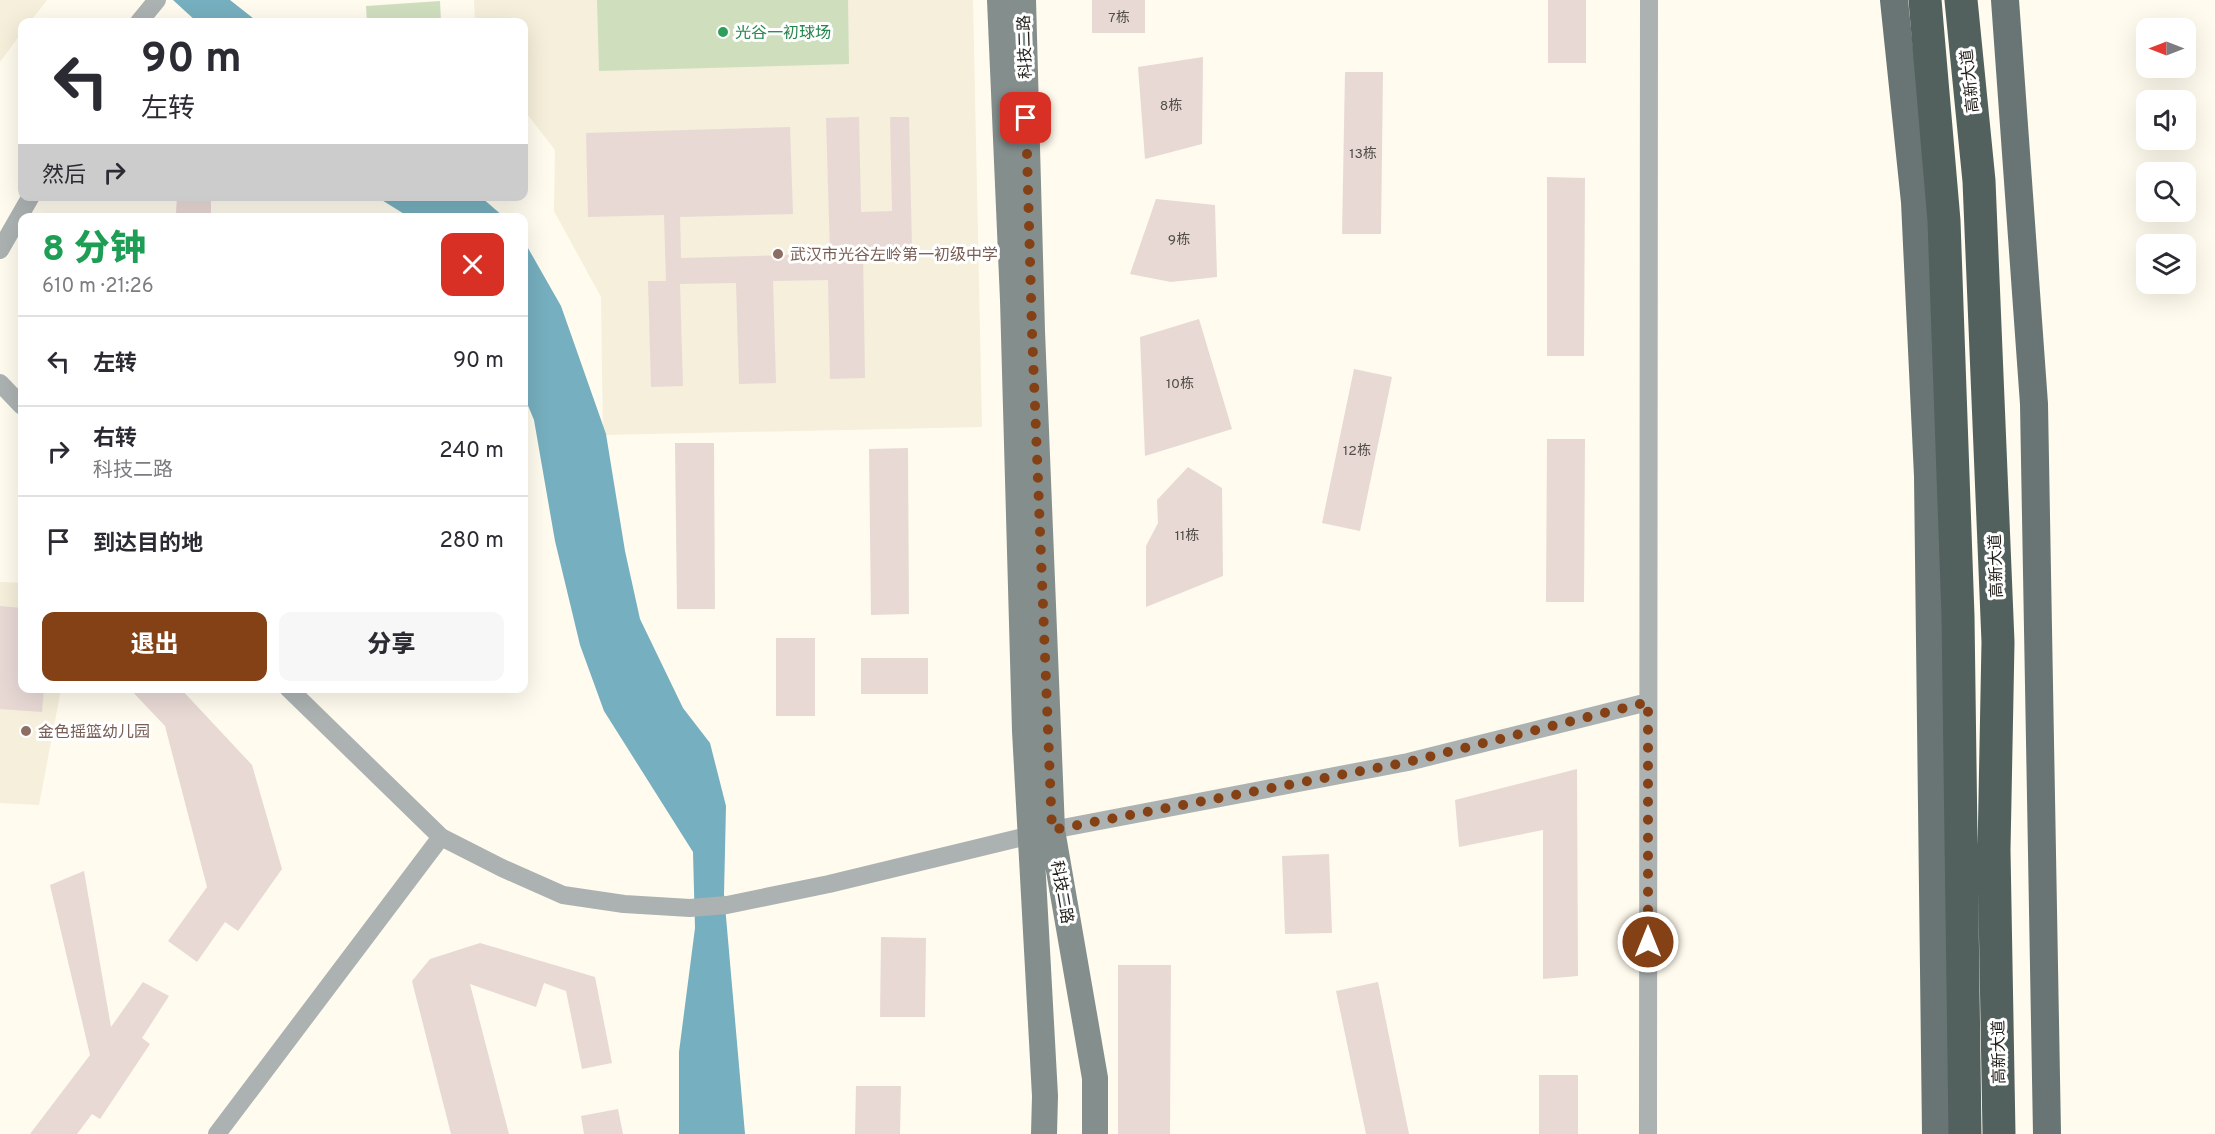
<!DOCTYPE html>
<html lang="zh">
<head>
<meta charset="utf-8">
<style>
  :root { --surface:#fff; --page:#f7f7f7; --text:#2b2b33; --muted:#7c7c81; --line:#e1e1e2; --accent:#854116 }
  body { margin:0; font-family:Overpass,"Noto Sans SC",sans-serif; background:var(--page); color:var(--text); height:100vh; display:flex; flex-direction:column; font-size:22px; white-space:nowrap }
  * { box-sizing:border-box; margin:0 }
  p { font-size:20px; color:var(--muted) }
  .icon { flex:none; width:33px; height:33px; fill:none; stroke:currentColor; stroke-width:2; stroke-linecap:round; stroke-linejoin:round }
  .map { position:relative; flex:1; overflow:hidden }
  .sheet { position:absolute; left:18px; top:213px; width:510px; height:480px; display:flex; flex-direction:column; background:var(--surface); border-radius:12px; box-shadow:0 6px 24px #0002 }
  .sheet>* { flex:none }
  .hud { position:absolute; left:18px; top:18px; width:510px; height:183px; border-radius:12px; box-shadow:0 6px 24px #0002; background:#fff; color:var(--text); overflow:hidden }
  .needle { width:39px; rotate:270deg }
  .fabs { position:absolute; left:2136px; top:18px; display:grid; gap:12px }
  .fabs a { display:grid; place-items:center; width:60px; height:60px; border-radius:12px; background:var(--surface); box-shadow:0 6px 24px #0002; font-size:30px }
  .pin { position:absolute; display:grid; place-items:center; width:51px; height:51px; color:#fff; margin:-26px; border-radius:12px; box-shadow:0 3px 9px #0006 }
  .me { position:absolute; width:66px; margin:-33px; rotate:0deg; stroke-linejoin:round; filter:drop-shadow(0 0 4px #0008) }
  .turn { display:flex; align-items:center; gap:21px; height:126px; padding:0 24px; font-size:27px }
  .turn .icon { width:78px; height:78px; stroke-width:2.5 }
  .turn b { display:block; font-size:42px; line-height:51px }
  .then { display:flex; align-items:center; height:57px; padding:0 24px; background:#0003; gap:12px; font-size:22px }
  .round { display:grid; place-items:center; flex:none; width:63px; height:63px; border-radius:12px; background:var(--page) }
  .summary { display:flex; align-items:center; justify-content:space-between; height:102px; padding:0 24px }
  h1 { font-size:36px; font-weight:800; line-height:45px; color:#1e9e55 }
  .primary-button { display:flex; gap:12px; margin-top:auto; padding:12px 24px }
  .primary-button a { flex:1; height:69px; border-radius:12px; background:var(--accent); color:#fff; font-size:24px; font-weight:800; line-height:69px; text-align:center }
  .primary-button a+a { background:var(--page); color:var(--text) }
  ul { padding:0; list-style:none }
  li { display:flex; align-items:center; gap:18px; height:90px; padding:0 24px; border-top:2px solid var(--line) }
  li div { flex:1 }
  li b { display:block; font-size:22px }
  li em { font-style:normal }
  .map>svg:first-child { display:block }
</style>
</head>
<body>
<div class="map">
<svg width="2215" height="1134" viewBox="0 0 2215 1134">
  <rect width="100%" height="100%" fill="#fffbee"/>
  <path fill="#f5efdb" d="M 0,0 L 47,0 L 30,22 L 22,22 L 22,32 L 0,62 Z
    M 474,0 L 973,0 L 982,427 L 603,435 L 601,297 L 554,211 L 555,150 L 524,110 L 524,22 L 475,22 Z
    M 0,582 L 22,583 L 22,688 L 61,689 L 39,805 L 0,803 Z"/>
  <path fill="#cfdfbe" d="M 597,0 L 848,0 L 849,64 L 599,71 Z
    M 440,1 L 441,22 L 367,22 L 366,6 Z"/>
  <path fill="#76afbf" d="M 173,0 L 230,0 L 258,22 L 197,22 Z
    M 377,197 L 481,197 L 504,217 L 409,217 Z
    M 524,241 L 561,306 L 606,434 L 625,551 L 640,619 L 683,708 L 710,743 L 726,806 L 724,894 L 745,1134 L 679,1134 L 679,1052 L 695,928 L 693,852 L 604,711 L 580,645 L 555,541 L 534,420 L 524,396 Z"/>
  <path fill="#e8d9d5" d="M 1092,0 L 1145,0 L 1145,33 L 1092,33 Z
    M 1548,0 L 1586,0 L 1586,63 L 1548,63 Z
    M 1203,57 L 1202,144 L 1145,159 L 1138,67 Z
    M 1345,72 L 1383,72 L 1381,234 L 1342,234 Z
    M 859,117 L 861,212 L 892,211 L 890,117 L 909,117 L 912,248 L 863,249 L 865,378 L 830,379 L 828,280 L 773,281 L 776,383 L 739,384 L 736,283 L 680,284 L 683,386 L 651,387 L 648,281 L 666,281 L 664,215 L 588,217 L 586,133 L 790,127 L 793,214 L 680,217 L 681,258 L 830,254 L 826,118 Z
    M 1547,177 L 1585,178 L 1584,356 L 1547,356 Z
    M 177,196 L 211,196 L 211,214 L 176,213 Z
    M 1156,199 L 1215,205 L 1217,277 L 1171,282 L 1130,274 Z
    M 1199,319 L 1232,429 L 1145,456 L 1140,337 Z
    M 1354,369 L 1392,377 L 1360,531 L 1322,523 Z
    M 1547,439 L 1585,439 L 1584,602 L 1546,602 Z
    M 675,443 L 714,443 L 715,609 L 677,609 Z
    M 908,448 L 909,614 L 871,615 L 869,449 Z
    M 1188,467 L 1222,488 L 1223,576 L 1146,607 L 1146,546 L 1158,523 L 1157,500 Z
    M 0,606 L 22,608 L 22,688 L 44,688 L 42,712 L 0,709 Z
    M 776,638 L 815,638 L 815,716 L 776,716 Z
    M 861,658 L 928,658 L 928,694 L 861,694 Z
    M 129,688 L 180,688 L 252,765 L 282,869 L 238,931 L 225,922 L 197,962 L 168,941 L 207,887 L 165,726 Z
    M 1577,769 L 1578,976 L 1543,979 L 1543,830 L 1459,847 L 1455,800 Z
    M 1329,854 L 1332,933 L 1285,934 L 1282,856 Z
    M 84,871 L 111,1027 L 143,982 L 169,996 L 142,1038 L 150,1044 L 100,1119 L 92,1114 L 77,1134 L 30,1134 L 90,1055 L 50,885 Z
    M 881,937 L 926,938 L 925,1017 L 880,1017 Z
    M 480,943 L 595,977 L 612,1063 L 582,1069 L 566,991 L 544,983 L 536,1007 L 470,984 L 509,1134 L 451,1134 L 412,981 L 430,959 Z
    M 1118,965 L 1171,965 L 1170,1134 L 1118,1134 Z
    M 1378,982 L 1409,1134 L 1366,1134 L 1336,991 Z
    M 1539,1075 L 1578,1075 L 1578,1134 L 1539,1134 Z
    M 856,1086 L 901,1086 L 900,1134 L 855,1134 Z
    M 618,1109 L 623,1134 L 584,1134 L 581,1116 Z"/>
  <g fill="none" stroke-linecap="round" stroke-linejoin="round">
    <path stroke="#abb2b1" stroke-width="18" d="M 139,22 L 157,0
      M 0,250 L 31,196
      M 0,383 L 22,406
      M 288,688 L 441,837 L 502,868 L 563,895 L 624,904 L 690,908 L 727,905 L 829,884 L 1052,830 L 1408,762 L 1648,702
      M 217,1134 L 441,837
      M 1648,1134 L 1649,0"/>
    <path stroke="#848e8d" stroke-width="26" d="M 1000,0 L 1013,300 L 1025,731 L 1045,1096 L 1044,1134
      M 1023,0 L 1032,331 L 1052,830 L 1095,1078 L 1095,1134"/>
    <path stroke="#697574" stroke-width="28" d="M 1894,0 L 1915,202 L 1928,476 L 1936,1134
      M 2005,0 L 2034,404 L 2047,1134"/>
    <path stroke="#52605e" stroke-width="33" d="M 1925,0 L 1944,221 L 1958,616 L 1965,1134
      M 1961,0 L 1979,181 L 1998,642 L 1994,850 L 1999,1134"/>
  </g>
  <g fill="none" stroke-linecap="round" stroke-linejoin="round">
    <path stroke="#854116" stroke-width="10" stroke-dasharray="0 18" d="M 1026,118 L 1032,331 L 1052,830 L 1408,762 L 1648,702 L 1648,942"/>
  </g>
  <circle fill="#2e9e5b" stroke="#fff" stroke-width="2" cx="723" cy="32" r="6"/>
  <g fill="#8d6e63" stroke="#fff" stroke-width="2">
    <circle cx="778" cy="254" r="6"/>
    <circle cx="26" cy="731" r="6"/>
  </g>
  <g text-anchor="middle" stroke-width="6" stroke-linejoin="round" paint-order="stroke">
    <g font-size="14" fill="#514d48">
      <text x="1119" y="22">7栋</text>
      <text x="1171" y="110">8栋</text>
      <text x="1363" y="158">13栋</text>
      <text x="1179" y="244">9栋</text>
      <text x="1180" y="388">10栋</text>
      <text x="1357" y="455">12栋</text>
      <text x="1187" y="540">11栋</text>
    </g>
    <g font-size="16" fill="#27864d" stroke="#fff" text-anchor="start">
      <text x="735" y="38">光谷一初球场</text>
    </g>
    <g font-size="16" fill="#1f1e19" stroke="#fff">
      <text transform="translate(1024 47) rotate(-92)" y="6">科技二路</text>
      <text transform="translate(1969 81) rotate(-96)" y="6">高新大道</text>
      <text transform="translate(1995 566) rotate(-92)" y="6">高新大道</text>
      <text transform="translate(1063 892) rotate(80)" y="6">科技二路</text>
      <text transform="translate(1998 1052) rotate(-91)" y="6">高新大道</text>
    </g>
    <g font-size="16" fill="#785e54" stroke="#fff" text-anchor="start">
      <text x="790" y="260">武汉市光谷左岭第一初级中学</text>
      <text x="38" y="737">金色摇篮幼儿园</text>
    </g>
  </g>
</svg>
<div class="fabs">
<a><svg class="needle" viewBox="-14 -14 28 28"><path d="M0-13l5 13h-10z" fill="#e53935"/><path d="M0 13l5-13h-10z" fill="#7c7c81"/></svg></a>
<a><svg class="icon" aria-label="sound" viewBox="0 0 24 24"><path d="M4 9h4l5-4v14l-5-4H4zM17 9q2 3 0 6"/></svg></a>
<a><svg class="icon" aria-label="search" viewBox="0 0 24 24"><circle cx="10" cy="10" r="6"/><path d="M15 15l6 6"/></svg></a>
<a><svg class="icon" aria-label="layers" viewBox="0 0 24 24"><path d="M12 4l9 5-9 5-9-5zM3 14l9 5 9-5"/></svg></a>
</div>
<div class="pin" style="left:1026px;top:118px;background:#d93025"><svg class="icon" aria-label="arrive" viewBox="0 0 24 24"><path d="M6 21V4h12l-3 4 3 4H6"/></svg></div>
<svg class="me" style="left:1648px;top:942px" viewBox="-20 -20 40 40"><circle r="17" fill="#854116" stroke="#fff" stroke-width="3"/><path d="M0-11L8 9 0 5-8 9z" fill="#fff"/></svg>
<div class="hud">
<div class="turn"><svg class="icon" aria-label="left" viewBox="0 0 24 24"><path d="M17 20v-9H6M10 6l-5 5 5 5"/></svg><div><b>90 m</b>左转</div></div>
<div class="then">然后<svg class="icon" aria-label="right" viewBox="0 0 24 24"><path d="M7 20v-9h11M14 6l5 5-5 5"/></svg></div>
</div>
<section class="sheet">
<div class="summary"><div><h1>8 分钟</h1><p>610 m · 21:26</p></div><a class="round" style="background:#d93025;color:#fff"><svg class="icon" aria-label="close" viewBox="0 0 24 24"><path d="M6 6l12 12M18 6L6 18"/></svg></a></div>
<ul>
<li><svg class="icon" aria-label="left" viewBox="0 0 24 24"><path d="M17 20v-9H6M10 6l-5 5 5 5"/></svg><div><b>左转</b></div><em>90 m</em></li>
<li><svg class="icon" aria-label="right" viewBox="0 0 24 24"><path d="M7 20v-9h11M14 6l5 5-5 5"/></svg><div><b>右转</b><p>科技二路</p></div><em>240 m</em></li>
<li><svg class="icon" aria-label="arrive" viewBox="0 0 24 24"><path d="M6 21V4h12l-3 4 3 4H6"/></svg><div><b>到达目的地</b></div><em>280 m</em></li>
</ul>
<div class="primary-button"><a>退出</a><a>分享</a></div>
</section>
</div>
</body>
</html>
